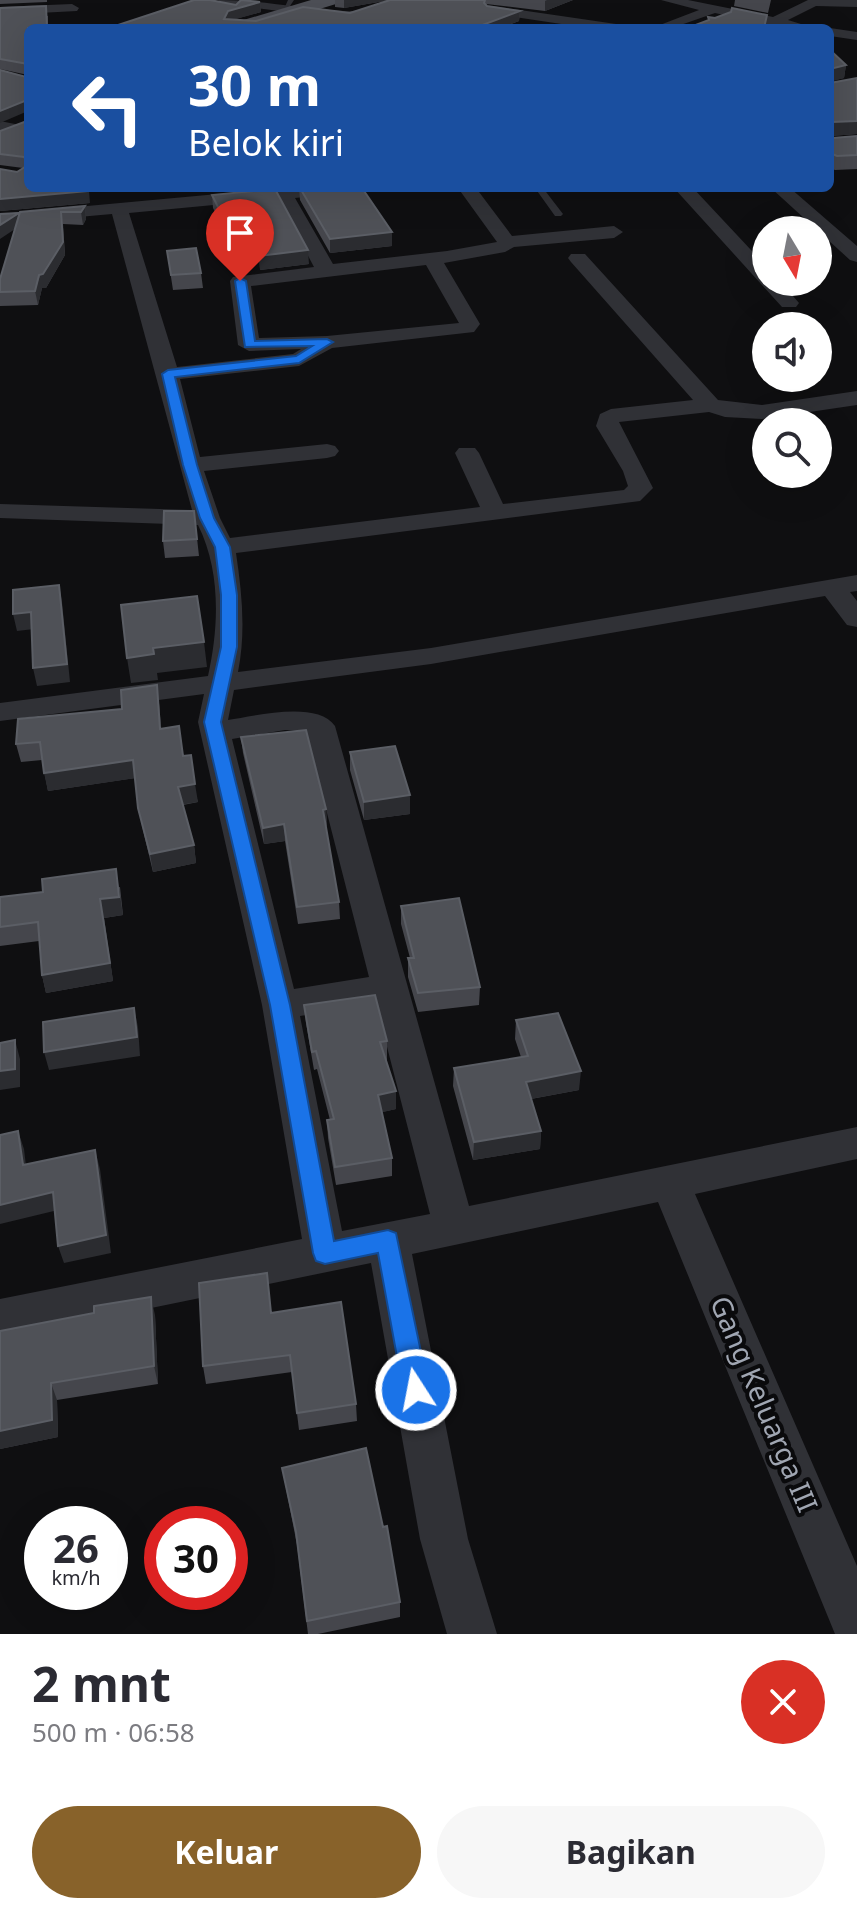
<!DOCTYPE html>
<html lang="id">
<head>
<meta charset="utf-8">
<style>
  :root { --surface:#fff; --page:#f7f7f7; --text:#2b2b33; --muted:#7c7c81; --accent:#88622a }
  body { margin:0; font-family:"Noto Sans",sans-serif; background:var(--page); color:var(--text); height:100vh; display:flex; flex-direction:column; font-size:30px; white-space:nowrap }
  * { box-sizing:border-box; margin:0 }
  p { font-size:26px; color:var(--muted) }
  .icon { flex:none; width:44px; height:44px; fill:none; stroke:currentColor; stroke-width:2; stroke-linecap:round; stroke-linejoin:round }
  .map { position:relative; height:1634px; overflow:hidden }
  .sheet { display:flex; flex-direction:column; background:var(--surface); flex:1 }
  .sheet>* { flex:none }
  .hud { position:absolute; left:24px; top:24px; width:810px; height:168px; border-radius:12px; box-shadow:0 8px 32px #0002; background:#1a4fa0; color:#fff; overflow:hidden }
  .needle { width:52px; rotate:170deg }
  .tools { position:absolute; left:752px; top:216px; display:grid; gap:16px }
  .tools a { display:grid; place-items:center; width:80px; height:80px; border-radius:50%; background:var(--surface); box-shadow:0 8px 32px #0002; font-size:40px }
  .speed { position:absolute; left:24px; top:1506px; display:flex; gap:16px; font-size:40px; font-weight:700; text-align:center }
  .speed>* { display:grid; place-content:center; width:104px; height:104px; border-radius:50%; background:var(--surface); box-shadow:0 8px 32px #0002; line-height:1 }
  .speed small { font-size:20px; font-weight:400 }
  .speed .limit { border:12px solid #d22; background:#fff; color:#111 }
  .pin { position:absolute; display:grid; place-items:center; width:68px; height:68px; color:#fff; margin:-82px -34px; border-radius:50% 50% 50% 0; rotate:-45deg; box-shadow:0 0 8px #0007 }
  .pin .icon { rotate:45deg }
  .me { position:absolute; width:88px; margin:-44px; rotate:349deg; stroke-linejoin:round; filter:drop-shadow(0 0 6px #0008) }
  .turn { display:flex; align-items:center; gap:28px; height:168px; padding:0 32px; font-size:36px }
  .turn .icon { width:104px; height:104px; stroke-width:2.5 }
  .turn b { display:block; font-size:56px; line-height:68px }
  .round { display:grid; place-items:center; flex:none; width:84px; height:84px; border-radius:42px; background:var(--page) }
  .headline { display:flex; align-items:center; justify-content:space-between; height:136px; padding:0 32px }
  h1 { font-size:48px; font-weight:700; line-height:60px }
  .cta { display:flex; gap:16px; margin-top:auto; padding:16px 32px }
  .cta a { flex:1; height:92px; border-radius:48px; background:var(--accent); color:#fff; font-size:32px; font-weight:700; line-height:92px; text-align:center }
  .cta a+a { background:var(--page); color:var(--text) }
  .map>svg:first-child { display:block }
</style>
</head>
<body>
<div class="map">
<svg width="857" height="1634" viewBox="0 0 857 1634">
  <rect width="100%" height="100%" fill="#0f0f11"/>
  <g fill="none" stroke-linecap="round" stroke-linejoin="round">
    <path fill="#303136" fill-rule="evenodd" d="M 288,0 L 294,0 L 288,9 L 284,9 Z
      M 535,188 L 543,188 L 563,214 L 561,216 L 555,216 Z"/>
    <path fill="#303136" fill-rule="evenodd" d="M 218,0 C 261,0 302,9 344,11 C 364,13 389,0 413,0 L 349,20 L 225,4 Z
      M 661,0 L 688,0 L 773,17 L 808,0 L 857,0 L 857,7 L 816,6 L 788,20 L 814,28 L 773,26 L 715,13 L 672,28 L 652,28 L 699,10 Z
      M 72,4 L 79,8 L 77,11 L 0,15 L 0,7 Z
      M 492,6 L 616,24 L 623,28 L 588,28 L 487,13 L 487,7 Z
      M 830,28 L 857,32 L 857,40 L 830,36 Z
      M 0,121 L 20,125 L 22,128 L 14,133 L 0,131 Z
      M 284,188 L 351,188 L 342,193 L 295,198 L 333,264 L 447,251 L 497,242 L 458,188 L 476,188 L 512,236 L 614,226 L 623,232 L 614,238 L 514,247 L 505,252 L 444,263 L 480,324 L 474,332 L 332,348 L 299,366 L 180,379 L 200,457 L 327,444 L 335,446 L 339,451 L 335,456 L 327,458 L 204,471 L 220,518 L 230,538 L 480,507 L 455,453 L 459,448 L 475,448 L 479,453 L 503,504 L 624,490 L 628,486 L 623,471 L 596,426 L 600,414 L 611,409 L 693,400 L 571,262 L 568,258 L 571,254 L 585,254 L 718,400 L 762,405 L 857,391 L 857,405 L 762,419 L 725,417 L 709,412 L 619,422 L 653,488 L 640,501 L 236,553 C 242,593 246,632 238,672 L 431,648 L 857,575 L 857,591 L 850,592 L 857,601 L 857,627 L 847,625 L 825,596 L 431,664 L 234,690 L 228,720 C 255,716 317,700 335,726 L 469,1206 L 857,1127 L 857,1159 L 695,1194 L 857,1566 L 857,1634 L 835,1634 L 658,1202 L 412,1254 L 468,1539 L 497,1634 L 447,1634 L 420,1539 L 371,1263 L 0,1339 L 0,1299 L 302,1239 L 262,1005 L 198,722 L 204,694 L 0,721 L 0,703 L 208,676 C 219,627 221,571 198,525 L 0,518 L 0,504 L 192,510 L 112,214 L 0,224 L 0,214 ZM 278,199 L 314,267 L 233,277 L 230,281 L 238,345 L 249,351 L 301,349 L 293,354 L 177,367 L 129,213 ZM 426,265 L 459,323 L 327,336 L 259,338 L 251,286 ZM 285,730 L 306,731 L 369,977 L 294,989 L 232,739 ZM 376,1004 L 430,1214 L 342,1231 L 300,1016 Z
      M 674,188 L 693,188 L 766,266 L 766,282 L 781,282 L 799,303 L 796,307 L 782,307 Z
      M 771,188 L 790,188 L 857,246 L 857,262 L 850,260 Z"/>
    <path fill="#4c4e55" fill-rule="evenodd" d="M 311,0 L 339,0 L 336,4 L 257,28 L 228,28 L 230,24 Z"/>
  </g>
  <path fill="#45464c" d="M 0,0 L 47,0 L 47,2 L 0,4 Z
    M 335,0 L 573,0 L 545,11 L 486,4 L 487,6 L 520,11 L 519,21 L 501,28 L 109,28 L 260,2 L 261,12 L 235,19 L 256,21 L 350,13 L 390,0 L 344,8 L 335,7 Z
    M 735,0 L 771,0 L 768,13 L 734,6 Z
    M 0,8 L 48,16 L 48,28 L 28,28 L 28,75 L 0,69 Z
    M 830,50 L 846,65 L 844,78 L 830,81 L 830,83 L 857,78 L 857,134 L 830,136 L 833,138 L 857,136 L 857,169 L 835,170 L 830,168 Z
    M 28,75 L 28,188 L 90,203 L 0,211 L 0,169 L 17,172 L 23,168 L 0,165 L 0,131 L 27,121 L 26,77 Z
    M 299,188 L 392,246 L 330,253 L 300,200 Z
    M 275,189 L 309,264 L 260,270 L 258,229 L 223,228 L 213,208 L 212,195 Z
    M 85,206 L 86,219 L 83,225 L 63,224 L 65,255 L 46,288 L 42,288 L 38,305 L 0,306 L 0,279 L 19,215 Z
    M 167,251 L 201,273 L 203,288 L 173,290 Z
    M 194,511 L 199,556 L 165,558 L 163,541 Z
    M 159,703 L 161,729 L 183,756 L 198,802 L 183,805 L 194,845 L 196,863 L 153,872 L 142,826 L 135,778 L 48,791 L 42,760 L 21,762 L 16,744 L 122,709 Z
    M 241,737 L 326,809 L 327,826 L 326,826 L 339,902 L 340,919 L 298,924 L 285,841 L 264,844 L 243,753 Z
    M 350,752 L 410,795 L 410,814 L 364,820 L 350,770 Z
    M 120,887 L 123,915 L 104,918 L 113,981 L 46,993 L 42,975 L 39,941 L 0,946 L 0,897 Z
    M 401,906 L 480,987 L 479,1005 L 418,1012 L 408,977 L 408,958 L 410,958 L 401,924 Z
    M 304,1005 L 387,1041 L 387,1060 L 386,1060 L 396,1109 L 382,1112 L 392,1158 L 392,1176 L 336,1185 L 328,1138 L 327,1120 L 330,1120 L 317,1069 L 314,1070 L 306,1023 Z
    M 516,1020 L 579,1090 L 531,1099 L 541,1131 L 540,1149 L 473,1160 L 453,1086 L 454,1068 L 521,1057 L 515,1039 Z
    M 267,1273 L 271,1312 L 356,1404 L 357,1421 L 299,1430 L 292,1372 L 206,1384 L 203,1366 Z
    M 155,1315 L 158,1384 L 57,1400 L 58,1437 L 0,1449 L 0,1331 Z
    M 282,1468 L 400,1602 L 400,1617 L 318,1634 L 308,1634 L 297,1545 Z"/>
  <path fill="#2b2c30" d="M 344,0 L 390,0 L 344,8 Z
    M 547,0 L 573,0 L 545,11 L 545,1 Z
    M 260,2 L 261,12 L 229,21 L 224,19 L 228,11 Z
    M 520,11 L 519,21 L 500,28 L 485,24 Z
    M 846,65 L 844,78 L 830,82 L 830,69 Z
    M 27,100 L 28,111 L 0,123 L 0,111 Z
    M 857,121 L 857,134 L 830,136 L 830,125 L 832,122 Z
    M 205,188 L 251,188 L 205,192 Z
    M 89,191 L 90,203 L 0,211 L 0,199 Z
    M 85,206 L 86,219 L 83,225 L 81,212 Z
    M 61,212 L 65,255 L 46,288 L 42,288 L 38,305 L 35,291 Z
    M 19,213 L 21,225 L 0,239 L 0,225 Z
    M 392,232 L 392,246 L 330,253 L 330,239 Z
    M 308,250 L 309,264 L 260,270 L 259,256 Z
    M 59,585 L 62,602 L 70,682 L 37,686 L 33,668 Z
    M 31,612 L 34,629 L 17,631 L 13,614 Z
    M 204,642 L 207,667 L 157,673 L 158,680 L 131,683 L 127,658 L 153,648 Z
    M 157,685 L 159,703 L 163,747 L 160,729 Z
    M 133,760 L 136,778 L 48,791 L 44,773 Z
    M 195,784 L 198,802 L 180,805 L 178,787 Z
    M 410,795 L 410,814 L 364,820 L 364,802 Z
    M 326,809 L 327,826 L 324,826 L 323,810 Z
    M 284,824 L 285,841 L 264,844 L 263,828 Z
    M 194,845 L 196,863 L 153,872 L 150,854 Z
    M 116,869 L 123,915 L 104,918 L 113,981 L 46,993 L 42,975 L 100,899 Z
    M 134,1008 L 138,1027 L 140,1056 L 49,1070 L 44,1052 Z
    M 15,1040 L 20,1059 L 20,1087 L 0,1090 L 0,1071 Z
    M 581,1071 L 579,1090 L 525,1100 L 526,1082 Z
    M 396,1091 L 396,1109 L 379,1113 L 378,1095 Z
    M 18,1131 L 24,1149 L 28,1183 L 23,1165 Z
    M 541,1131 L 540,1149 L 473,1160 L 474,1142 Z
    M 95,1150 L 100,1169 L 111,1253 L 64,1263 L 58,1246 Z
    M 53,1192 L 58,1210 L 0,1224 L 0,1205 Z
    M 151,1297 L 155,1315 L 158,1384 L 154,1366 Z
    M 51,1383 L 57,1400 L 58,1437 L 0,1449 L 0,1431 Z"/>
  <path fill="#4f5157" stroke="#5b5e65" stroke-width="2" d="M 194,0 L 210,0 L 236,5 L 241,0 L 260,2 L 228,11 L 224,19 L 256,21 L 303,7 L 350,13 L 390,0 L 485,0 L 484,3 L 487,6 L 520,11 L 485,24 L 503,28 L 109,28 Z
    M 46,6 L 47,28 L 28,28 L 28,64 L 0,59 L 0,8 Z
    M 732,8 L 767,15 L 764,28 L 697,28 L 698,27 L 693,26 L 709,20 L 708,17 L 715,18 L 731,12 Z
    M 830,50 L 846,65 L 830,69 Z
    M 0,70 L 26,77 L 28,75 L 28,163 L 24,157 L 0,154 L 0,131 L 27,121 L 27,100 L 0,111 Z
    M 830,76 L 830,83 L 857,78 L 857,121 L 832,122 L 830,125 Z
    M 830,136 L 833,138 L 857,136 L 857,155 L 837,156 L 830,153 Z
    M 28,165 L 28,188 L 87,188 L 89,191 L 0,199 L 0,169 L 17,172 Z
    M 300,188 L 362,188 L 392,232 L 330,239 Z
    M 275,189 L 308,250 L 259,256 L 257,215 L 222,215 L 212,195 Z
    M 85,206 L 81,212 L 61,212 L 63,242 L 43,274 L 39,275 L 35,291 L 0,292 L 0,279 L 20,212 Z
    M 19,213 L 0,225 L 0,214 Z
    M 196,248 L 201,273 L 171,275 L 167,251 Z
    M 164,511 L 194,511 L 197,539 L 163,541 Z
    M 59,585 L 67,664 L 33,668 L 31,612 L 13,614 L 13,590 Z
    M 197,596 L 204,642 L 153,648 L 154,654 L 127,658 L 121,605 Z
    M 157,685 L 160,729 L 179,726 L 183,756 L 191,755 L 195,784 L 178,787 L 194,845 L 150,854 L 138,808 L 133,760 L 44,773 L 40,742 L 16,744 L 18,719 L 122,709 L 121,690 Z
    M 306,730 L 326,809 L 323,810 L 339,902 L 297,907 L 284,824 L 263,828 L 241,737 Z
    M 395,746 L 410,795 L 364,802 L 350,752 Z
    M 116,869 L 119,897 L 100,899 L 110,963 L 42,975 L 38,922 L 0,927 L 0,897 L 43,892 L 42,879 Z
    M 459,898 L 480,987 L 418,993 L 408,958 L 414,958 L 401,906 Z
    M 375,995 L 387,1041 L 380,1042 L 396,1091 L 378,1095 L 392,1158 L 335,1167 L 327,1120 L 334,1119 L 316,1051 L 312,1052 L 304,1005 Z
    M 134,1008 L 137,1037 L 44,1052 L 43,1022 Z
    M 558,1013 L 581,1071 L 526,1082 L 541,1131 L 474,1142 L 454,1068 L 528,1056 L 516,1020 Z
    M 15,1040 L 15,1069 L 0,1071 L 0,1043 Z
    M 18,1131 L 23,1165 L 95,1150 L 106,1235 L 58,1246 L 53,1192 L 0,1205 L 0,1135 Z
    M 267,1273 L 271,1313 L 341,1302 L 356,1404 L 297,1413 L 290,1355 L 203,1366 L 199,1283 Z
    M 151,1297 L 154,1366 L 51,1383 L 52,1420 L 0,1431 L 0,1331 L 94,1313 L 94,1306 Z
    M 366,1448 L 383,1527 L 387,1526 L 400,1602 L 307,1621 L 296,1532 L 282,1468 Z"/>
  <path fill="#1a73e8" stroke="#114b97" stroke-width="2" d="M 240,278 L 246,281 L 255,341 L 327,339 L 333,342 L 299,363 L 175,377 L 197,465 L 214,518 L 230,547 L 237,595 L 237,647 L 221,722 L 290,1005 L 334,1241 L 388,1230 L 396,1233 L 429,1390 L 425,1398 L 416,1402 L 407,1398 L 403,1390 L 378,1253 L 325,1264 L 316,1261 L 313,1253 L 270,1005 L 204,722 L 221,647 L 221,595 L 215,547 L 200,518 L 183,465 L 162,374 L 168,370 L 296,356 L 312,346 L 245,347 L 235,281 Z"/>
  <g text-anchor="middle" stroke-width="8" stroke-linejoin="round" paint-order="stroke">
    <g font-size="28" fill="#a0a6b2" stroke="#0a0a0c">
      <text transform="translate(764 1404) rotate(67)" y="10">Gang Keluarga III</text>
    </g>
  </g>
</svg>
<div class="tools">
<a><svg class="needle" viewBox="-14 -14 28 28"><path d="M0-13l5 13h-10z" fill="#e53935"/><path d="M0 13l5-13h-10z" fill="#7c7c81"/></svg></a>
<a><svg class="icon" aria-label="sound" viewBox="0 0 24 24"><path d="M4 9h4l5-4v14l-5-4H4zM17 9q2 3 0 6"/></svg></a>
<a><svg class="icon" aria-label="search" viewBox="0 0 24 24"><circle cx="10" cy="10" r="6"/><path d="M15 15l6 6"/></svg></a>
</div>
<div class="speed"><div>26<small>km/h</small></div><div class="limit">30</div></div>
<div class="pin" style="left:240px;top:281px;background:#d93025"><svg class="icon" aria-label="arrive" viewBox="0 0 24 24"><path d="M6 21V4h12l-3 4 3 4H6"/></svg></div>
<svg class="me" style="left:416px;top:1390px" viewBox="-20 -20 40 40"><circle r="17" fill="#1a73e8" stroke="#fff" stroke-width="3"/><path d="M0-11L8 9 0 5-8 9z" fill="#fff"/></svg>
<div class="hud">
<div class="turn"><svg class="icon" aria-label="left" viewBox="0 0 24 24"><path d="M17 20v-9H6M10 6l-5 5 5 5"/></svg><div><b>30 m</b>Belok kiri</div></div>
</div>
</div>
<section class="sheet">
<div class="headline"><div><h1>2 mnt</h1><p>500 m · 06:58</p></div><a class="round" style="background:#d93025;color:#fff"><svg class="icon" aria-label="close" viewBox="0 0 24 24"><path d="M6 6l12 12M18 6L6 18"/></svg></a></div>
<div class="cta"><a>Keluar</a><a>Bagikan</a></div>
</section>
</body>
</html>
